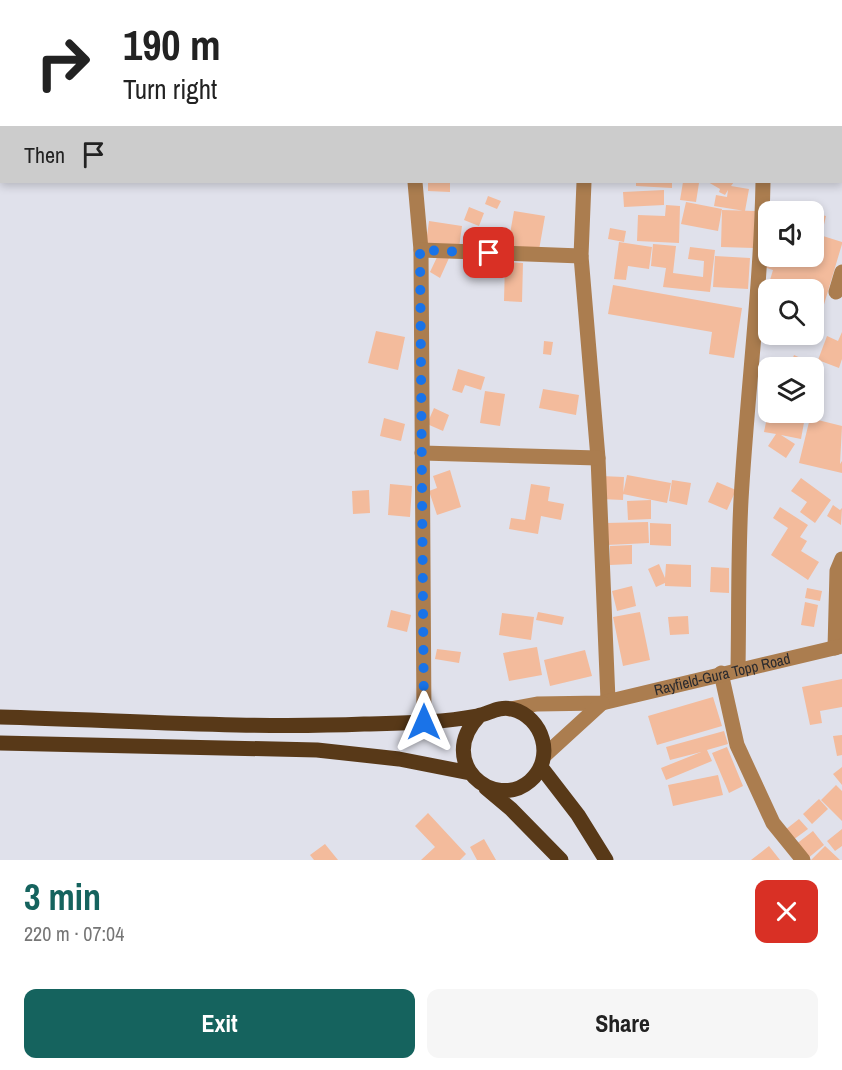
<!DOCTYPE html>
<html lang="en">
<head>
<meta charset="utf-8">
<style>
  :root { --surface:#fff; --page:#f6f6f6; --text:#222; --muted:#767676; --accent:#15635e }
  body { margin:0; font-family:"Archivo Narrow",sans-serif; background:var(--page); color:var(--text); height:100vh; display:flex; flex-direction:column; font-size:22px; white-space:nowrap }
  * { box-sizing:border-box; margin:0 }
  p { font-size:20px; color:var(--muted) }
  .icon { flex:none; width:33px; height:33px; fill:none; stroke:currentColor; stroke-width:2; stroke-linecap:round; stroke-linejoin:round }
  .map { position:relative; height:860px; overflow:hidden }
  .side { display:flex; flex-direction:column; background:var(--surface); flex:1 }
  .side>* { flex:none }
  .top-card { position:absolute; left:0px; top:0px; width:843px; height:183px; box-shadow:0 3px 9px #0003; background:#fff; color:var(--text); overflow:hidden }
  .buttons { position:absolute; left:758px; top:201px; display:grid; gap:12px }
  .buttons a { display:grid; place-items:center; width:66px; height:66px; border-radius:12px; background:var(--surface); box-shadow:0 3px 9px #0003; font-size:30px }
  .pin { position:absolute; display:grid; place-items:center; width:51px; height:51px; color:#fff; margin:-26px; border-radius:12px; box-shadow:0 3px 9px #0006 }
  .me { position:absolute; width:66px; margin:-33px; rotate:0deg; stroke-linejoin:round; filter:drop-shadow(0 0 4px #0008) }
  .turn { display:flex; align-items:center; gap:21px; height:126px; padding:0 24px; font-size:27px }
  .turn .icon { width:78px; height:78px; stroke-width:2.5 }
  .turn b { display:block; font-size:42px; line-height:51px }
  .then { display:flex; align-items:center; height:57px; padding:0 24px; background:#0003; gap:12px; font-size:22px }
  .round { display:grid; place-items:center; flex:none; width:63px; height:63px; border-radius:12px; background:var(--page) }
  .summary { display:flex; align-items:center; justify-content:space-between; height:102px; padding:0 24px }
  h1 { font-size:36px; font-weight:800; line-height:45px; color:var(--accent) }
  .button { display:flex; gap:12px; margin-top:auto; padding:12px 24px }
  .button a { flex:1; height:69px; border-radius:12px; background:var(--accent); color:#fff; font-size:24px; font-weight:800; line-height:69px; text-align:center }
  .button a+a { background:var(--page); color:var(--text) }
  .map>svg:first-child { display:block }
</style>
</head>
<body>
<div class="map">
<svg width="842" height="860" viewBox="0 0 842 860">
  <rect width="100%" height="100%" fill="#e0e1eb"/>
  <path fill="#f3bb9c" d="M 428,182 L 450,182 L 450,192 L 428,191 Z
    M 636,182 L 672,182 L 672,188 L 636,186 Z
    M 683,182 L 699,183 L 696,202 L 680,200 Z
    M 708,182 L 734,182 L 731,186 L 749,189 L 745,211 L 714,206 L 716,195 L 727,197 L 728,190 L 725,195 L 719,192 L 720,189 Z
    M 664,190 L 664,205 L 624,207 L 623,192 Z
    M 488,196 L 501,201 L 497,209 L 485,204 Z
    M 686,202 L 722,209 L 718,231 L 681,224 Z
    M 666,205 L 680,206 L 679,243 L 637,241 L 638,215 L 665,216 Z
    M 778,205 L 799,211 L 798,212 L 776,212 Z
    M 469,207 L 484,213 L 479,226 L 464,220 Z
    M 722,210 L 755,211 L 754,248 L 721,247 Z
    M 514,211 L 545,216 L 539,250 L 508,245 Z
    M 813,213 L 826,216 L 821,238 L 813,237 Z
    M 429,221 L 462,226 L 459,248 L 426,243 Z
    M 610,228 L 626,231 L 624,242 L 608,239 Z
    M 823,236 L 842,242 L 842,244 L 820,318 L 813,316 L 813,290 L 767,290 L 773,270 L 760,266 L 768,240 L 768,256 L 807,256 L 816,259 Z
    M 619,242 L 652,247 L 649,269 L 628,266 L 626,280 L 614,279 Z
    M 653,244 L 676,246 L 673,273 L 703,277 L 704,261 L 688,259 L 690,247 L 715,250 L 710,292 L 663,287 L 666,268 L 651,266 Z
    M 439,253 L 449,258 L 440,278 L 430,272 Z
    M 715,256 L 750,258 L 748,289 L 713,287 Z
    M 505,262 L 523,263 L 522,302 L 504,301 Z
    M 613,285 L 742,308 L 734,358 L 709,354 L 712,332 L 608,314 Z
    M 376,331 L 405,337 L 398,370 L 368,363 Z
    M 842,332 L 842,359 L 839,368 L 818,360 L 827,336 L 838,341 Z
    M 544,341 L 553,342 L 551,355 L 543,354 Z
    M 794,355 L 816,365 L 813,373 L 813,368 L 789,368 Z
    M 458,369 L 485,377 L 481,390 L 465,385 L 462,393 L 452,390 Z
    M 543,389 L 579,395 L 576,415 L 539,408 Z
    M 485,391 L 505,394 L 500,426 L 480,423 Z
    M 434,408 L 449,415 L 443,431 L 427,424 Z
    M 768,412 L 783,412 L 805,417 L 801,439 L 781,435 L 795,444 L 786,458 L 768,446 L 776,434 L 764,432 Z
    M 384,418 L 405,424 L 401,441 L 380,436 Z
    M 810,418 L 842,426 L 840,464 L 842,461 L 842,473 L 799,463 Z
    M 450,470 L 461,507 L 437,515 L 429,491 L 437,488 L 433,476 Z
    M 627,475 L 671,483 L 667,503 L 623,494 Z
    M 601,476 L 624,477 L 623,500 L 600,499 Z
    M 801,478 L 831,500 L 815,523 L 800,512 L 807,502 L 791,491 Z
    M 672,480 L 691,483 L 687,505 L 669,501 Z
    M 717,482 L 736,490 L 727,510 L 708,502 Z
    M 390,484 L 412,486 L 410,517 L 388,515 Z
    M 531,484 L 550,487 L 548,501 L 564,504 L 561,520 L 541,516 L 538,534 L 509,529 L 511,518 L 525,520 Z
    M 369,490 L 370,513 L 353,514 L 352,491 Z
    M 651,500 L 651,519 L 628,520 L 627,501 Z
    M 833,505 L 840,510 L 842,508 L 841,525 L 827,516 Z
    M 780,507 L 808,525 L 800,537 L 807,541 L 801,551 L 819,562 L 808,580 L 771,555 L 788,528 L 773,518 Z
    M 648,522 L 649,543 L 607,545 L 606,523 Z
    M 650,523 L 671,524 L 671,546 L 650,545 Z
    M 632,545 L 632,564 L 610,565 L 610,546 Z
    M 659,564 L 665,578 L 666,564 L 691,565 L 691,587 L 665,586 L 665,583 L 656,587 L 648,569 Z
    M 711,567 L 729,568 L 729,593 L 710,592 Z
    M 632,586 L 636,606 L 617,611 L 612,591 Z
    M 807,588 L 822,591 L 820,601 L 805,598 Z
    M 805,602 L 818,605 L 814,627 L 801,625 Z
    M 391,610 L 411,615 L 407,632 L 387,627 Z
    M 538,612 L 564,617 L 562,625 L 536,620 Z
    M 640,612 L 650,660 L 623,666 L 613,617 Z
    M 502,613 L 534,617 L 531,640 L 499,635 Z
    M 688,616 L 689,634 L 670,635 L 668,617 Z
    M 537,647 L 542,675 L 509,681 L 503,653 Z
    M 437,649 L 461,652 L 459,663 L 435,659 Z
    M 585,650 L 592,676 L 550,686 L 544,660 Z
    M 842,679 L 842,707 L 820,711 L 822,723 L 810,725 L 802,687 Z
    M 713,697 L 722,726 L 657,745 L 648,716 Z
    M 724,731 L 728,744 L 707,750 L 712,761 L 666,780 L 661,768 L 701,752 L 670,760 L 666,747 Z
    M 842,735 L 842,755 L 837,756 L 833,736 Z
    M 727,747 L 743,786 L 729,793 L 712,753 Z
    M 842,767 L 842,785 L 833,774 Z
    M 718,775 L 723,795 L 673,806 L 668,785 Z
    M 836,785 L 842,791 L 842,821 L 821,800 Z
    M 819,799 L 828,809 L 812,824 L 803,814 Z
    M 428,813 L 466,854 L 460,860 L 421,860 L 435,847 L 415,826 Z
    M 799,819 L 808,829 L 793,840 L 785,830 Z
    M 842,829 L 842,846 L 835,851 L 827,841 Z
    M 813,831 L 824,845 L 807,859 L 795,845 Z
    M 484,839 L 496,860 L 477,860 L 470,847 Z
    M 325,844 L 338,860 L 314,860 L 310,855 Z
    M 769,846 L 780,860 L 751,860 Z
    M 825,846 L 840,860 L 811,860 Z"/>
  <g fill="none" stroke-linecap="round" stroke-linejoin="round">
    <g stroke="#ab7d4f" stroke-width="15">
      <path d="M 754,0 L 754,2"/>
      <path d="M 442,2 L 442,0"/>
      <path d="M 598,2 L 598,0"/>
      <path d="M 415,182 L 421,250 L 424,722"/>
      <path d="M 584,182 L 581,256 L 598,458 L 608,700"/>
      <path d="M 421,250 L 581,256"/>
      <path d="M 836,292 L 842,272"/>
      <path d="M 422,453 L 598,458"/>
      <path d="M 835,648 L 837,571 L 842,559"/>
      <path d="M 738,669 C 739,613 738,557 741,500 C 747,394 761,288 763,182"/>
      <path d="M 721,673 L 737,745 L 773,823 L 803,860"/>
      <path id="s1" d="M 510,709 L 537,704 L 602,703 L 842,646"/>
      <path d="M 544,756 L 602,703"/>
    </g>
    <path stroke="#583918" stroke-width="15" d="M 0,717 C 121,720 243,729 364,724 C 401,723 440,723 477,716 C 489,714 498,706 512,709 C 543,717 556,758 530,781 C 494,812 435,762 479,716
      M 0,743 L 317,750 L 399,759 L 470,773
      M 541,767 L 578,815 L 606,860
      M 486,788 L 511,809 L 561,860"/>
  </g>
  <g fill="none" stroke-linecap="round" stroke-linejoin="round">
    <path stroke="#1a73e8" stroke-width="10" stroke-dasharray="0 18" d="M 424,722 L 420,250 L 489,253"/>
  </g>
  <g text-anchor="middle" stroke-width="4.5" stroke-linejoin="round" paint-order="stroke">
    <g font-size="15" fill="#2a2a2e" stroke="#fff">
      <text dy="5" stroke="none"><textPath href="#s1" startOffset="216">Rayfield-Gura Topp Road</textPath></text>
    </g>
  </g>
</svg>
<div class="buttons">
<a><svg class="icon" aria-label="sound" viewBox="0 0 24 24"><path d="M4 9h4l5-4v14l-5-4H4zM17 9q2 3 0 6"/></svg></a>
<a><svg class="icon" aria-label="search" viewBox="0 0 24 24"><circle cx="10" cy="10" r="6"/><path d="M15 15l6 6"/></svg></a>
<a><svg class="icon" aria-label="layers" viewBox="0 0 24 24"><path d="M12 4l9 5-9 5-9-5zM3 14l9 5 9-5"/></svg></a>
</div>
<div class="pin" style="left:489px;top:253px;background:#d93025"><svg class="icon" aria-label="arrive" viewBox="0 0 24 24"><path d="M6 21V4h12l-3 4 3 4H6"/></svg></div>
<svg class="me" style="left:424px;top:722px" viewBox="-20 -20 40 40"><path d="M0-17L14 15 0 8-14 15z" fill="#1a73e8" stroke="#fff" stroke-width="4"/></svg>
<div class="top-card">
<div class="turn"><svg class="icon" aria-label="right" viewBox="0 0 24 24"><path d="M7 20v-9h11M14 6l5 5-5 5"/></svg><div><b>190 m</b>Turn right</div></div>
<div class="then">Then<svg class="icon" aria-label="arrive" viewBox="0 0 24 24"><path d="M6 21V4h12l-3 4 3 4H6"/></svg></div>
</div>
</div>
<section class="side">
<div class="summary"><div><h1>3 min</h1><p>220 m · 07:04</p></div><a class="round" style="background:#d93025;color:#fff"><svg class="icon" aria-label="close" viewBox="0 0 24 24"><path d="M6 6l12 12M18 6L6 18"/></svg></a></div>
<div class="button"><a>Exit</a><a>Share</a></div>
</section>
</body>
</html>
